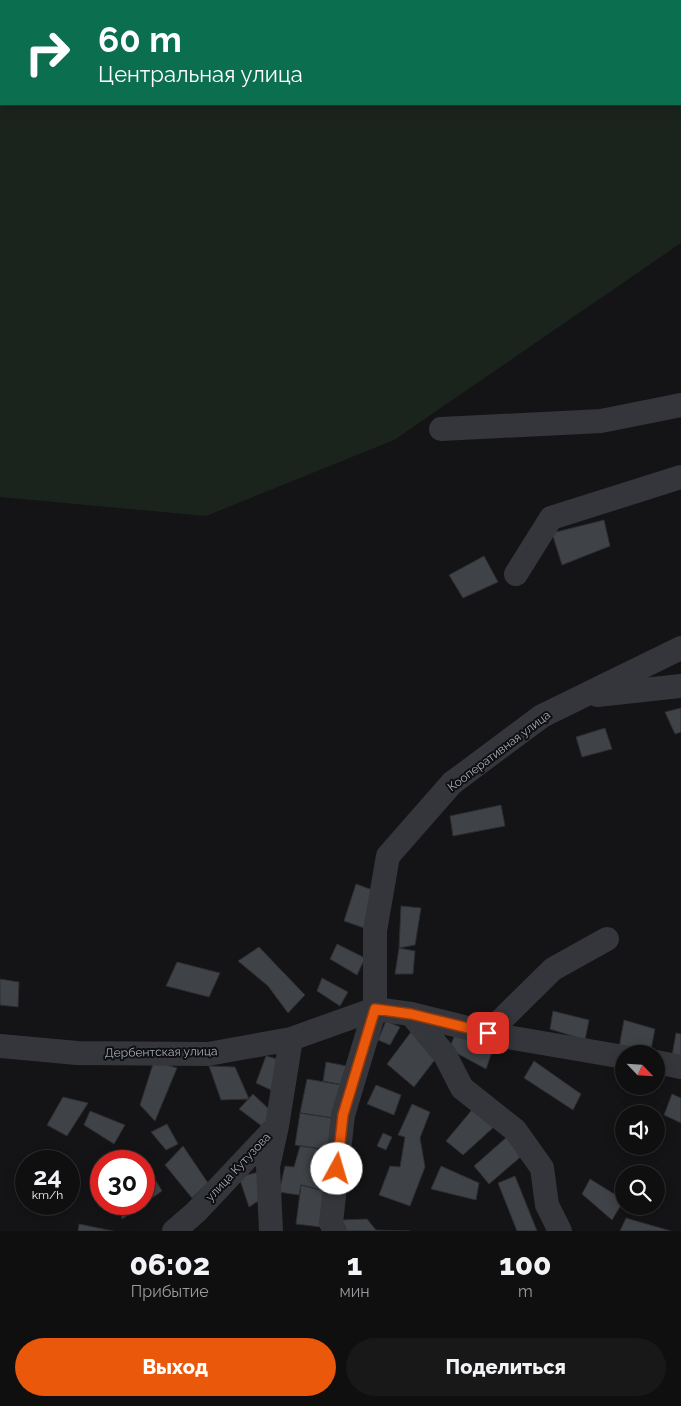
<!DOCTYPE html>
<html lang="ru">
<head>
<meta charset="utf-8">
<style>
  :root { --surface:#0f0f10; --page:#181819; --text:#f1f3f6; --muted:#9b9c9f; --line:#2f2f30; --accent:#ea580c }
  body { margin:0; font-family:Raleway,sans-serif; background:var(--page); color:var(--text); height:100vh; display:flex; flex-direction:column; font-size:19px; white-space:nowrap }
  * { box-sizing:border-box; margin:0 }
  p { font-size:16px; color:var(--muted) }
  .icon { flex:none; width:28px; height:28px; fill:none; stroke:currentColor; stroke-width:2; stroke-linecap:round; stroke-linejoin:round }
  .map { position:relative; height:1231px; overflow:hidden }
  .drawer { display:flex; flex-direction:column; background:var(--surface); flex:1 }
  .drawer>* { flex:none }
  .hud { position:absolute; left:0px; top:0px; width:681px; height:105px; box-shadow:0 2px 12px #0003,0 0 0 1px var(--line); background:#0b6e4f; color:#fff; overflow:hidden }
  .needle { width:32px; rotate:115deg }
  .fabs { position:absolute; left:615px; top:1045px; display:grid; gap:10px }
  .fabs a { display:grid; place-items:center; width:50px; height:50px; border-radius:50%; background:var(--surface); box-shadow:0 2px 12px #0003,0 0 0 1px var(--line); font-size:25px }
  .speed { position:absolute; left:15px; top:1150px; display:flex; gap:10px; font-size:25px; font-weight:700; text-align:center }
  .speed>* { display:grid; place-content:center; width:65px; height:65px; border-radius:50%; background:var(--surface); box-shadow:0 2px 12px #0003,0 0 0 1px var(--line); line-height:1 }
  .speed small { font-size:12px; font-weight:400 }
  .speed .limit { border:8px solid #d22; background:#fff; color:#111 }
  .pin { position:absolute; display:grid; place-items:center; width:42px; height:42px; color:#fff; margin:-21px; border-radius:10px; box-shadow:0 2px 8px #0006 }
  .me { position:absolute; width:55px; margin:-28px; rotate:6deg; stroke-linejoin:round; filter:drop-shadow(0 0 4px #0008) }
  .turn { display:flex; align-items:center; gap:18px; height:105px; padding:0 15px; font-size:22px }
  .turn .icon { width:65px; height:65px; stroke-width:2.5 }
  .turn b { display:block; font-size:35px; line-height:42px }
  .eta { display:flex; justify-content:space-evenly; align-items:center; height:85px; text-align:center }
  .eta b { font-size:30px; font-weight:800; line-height:35px }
  .cta { display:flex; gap:10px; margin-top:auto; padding:10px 15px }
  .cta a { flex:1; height:58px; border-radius:30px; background:var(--accent); color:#fff; font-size:20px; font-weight:800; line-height:58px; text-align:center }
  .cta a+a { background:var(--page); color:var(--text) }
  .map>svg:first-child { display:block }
</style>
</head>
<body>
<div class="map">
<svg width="681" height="1231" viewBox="0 0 681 1231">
  <rect width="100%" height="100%" fill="#141416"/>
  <path fill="#1b241c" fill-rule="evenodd" d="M 0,0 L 681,0 L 681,243 L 394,440 L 206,516 L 0,497 ZM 1,1 L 680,1 L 680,104 L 1,104 Z"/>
  <path fill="#3f4246" stroke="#2d2e32" d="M 604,520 L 610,546 L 562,565 L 552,533 Z
    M 484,556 L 498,582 L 463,598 L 449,575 Z
    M 681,708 L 681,732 L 675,734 L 665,712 Z
    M 605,728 L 612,749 L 582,757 L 576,737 Z
    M 501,805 L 505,826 L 453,836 L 450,816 Z
    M 356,884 L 378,892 L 367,929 L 344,921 Z
    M 401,906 L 421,908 L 415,945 L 399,948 Z
    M 337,944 L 365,958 L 357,975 L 330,959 Z
    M 259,947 L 305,995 L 288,1013 L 268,986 L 238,961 Z
    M 399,948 L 415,951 L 413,974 L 395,974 Z
    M 177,962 L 220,973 L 209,997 L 166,986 Z
    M 322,978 L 348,992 L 340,1006 L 317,991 Z
    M 0,979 L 19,982 L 18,1007 L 0,1005 Z
    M 553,1011 L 589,1020 L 585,1040 L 550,1029 Z
    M 624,1020 L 655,1029 L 650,1054 L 636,1054 L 619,1048 Z
    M 386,1021 L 400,1027 L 390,1045 L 378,1040 Z
    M 411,1032 L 440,1053 L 414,1087 L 387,1064 Z
    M 456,1032 L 492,1052 L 486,1069 L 449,1049 Z
    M 676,1033 L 681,1034 L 681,1058 L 672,1056 Z
    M 266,1056 L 281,1060 L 271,1090 L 256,1083 Z
    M 154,1061 L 177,1068 L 155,1121 L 140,1105 Z
    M 534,1061 L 581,1094 L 573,1110 L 524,1078 Z
    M 326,1062 L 352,1067 L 348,1086 L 323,1081 Z
    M 209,1066 L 235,1067 L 249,1099 L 221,1100 Z
    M 307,1079 L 348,1086 L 340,1119 L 300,1113 Z
    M 376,1085 L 401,1095 L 394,1115 L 367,1104 Z
    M 253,1094 L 272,1112 L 263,1127 L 239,1109 Z
    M 672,1094 L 681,1098 L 681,1123 L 664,1115 Z
    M 63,1097 L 88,1103 L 67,1136 L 47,1125 Z
    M 412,1104 L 430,1112 L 420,1138 L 425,1167 L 410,1206 L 379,1195 L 390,1166 L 400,1167 L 405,1137 L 398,1135 Z
    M 476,1105 L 495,1126 L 463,1155 L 446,1141 Z
    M 90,1111 L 125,1125 L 114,1144 L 84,1125 Z
    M 300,1113 L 340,1119 L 334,1151 L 295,1145 Z
    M 167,1124 L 178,1144 L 166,1150 L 151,1132 Z
    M 383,1133 L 392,1137 L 386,1150 L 377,1146 Z
    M 508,1136 L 524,1154 L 489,1184 L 474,1166 Z
    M 183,1146 L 208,1183 L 192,1198 L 165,1165 Z
    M 300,1146 L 334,1151 L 325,1191 L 301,1185 L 299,1195 L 279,1192 L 285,1166 L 294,1167 Z
    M 441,1166 L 479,1183 L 476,1200 L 431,1189 Z
    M 259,1172 L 263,1198 L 249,1207 L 239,1177 Z
    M 515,1176 L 537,1231 L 517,1231 L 498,1183 Z
    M 590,1179 L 624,1200 L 612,1220 L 582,1194 Z
    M 156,1181 L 162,1191 L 122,1219 L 120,1204 L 144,1204 L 144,1187 Z
    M 301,1185 L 325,1191 L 321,1227 L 296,1224 Z
    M 626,1218 L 671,1231 L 620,1231 Z
    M 367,1219 L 376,1230 L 410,1231 L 344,1231 L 341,1220 Z
    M 79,1224 L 113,1231 L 78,1231 Z"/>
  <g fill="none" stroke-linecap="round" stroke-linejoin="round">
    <path stroke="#34363b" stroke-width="24" d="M 441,429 L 601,421 L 681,405
      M 516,574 L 551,518 L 681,477
      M 597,695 L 681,686
      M 411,1014 L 445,1055 L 462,1088 L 515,1130 L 542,1168 L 547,1205 L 560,1231
      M 488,1033 L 553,969 L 607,939
      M 0,1046 L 77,1053 L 208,1054 L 291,1039 L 375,1009 L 411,1014 L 496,1035 L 624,1057
      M 656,1062 L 681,1067
      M 174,1231 L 196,1212 L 277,1126 L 291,1039
      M 271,1231 L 268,1167 L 277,1126
      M 335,1231 L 331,1223 L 343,1115 L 375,1009 L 375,931 L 388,856 L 452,783 L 542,716 L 681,648"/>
  </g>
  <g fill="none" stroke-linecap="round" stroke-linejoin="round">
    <defs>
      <path id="route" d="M 337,1169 L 343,1115 L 375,1009 L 411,1014 L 488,1033"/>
    </defs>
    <use href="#route" stroke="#983908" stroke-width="12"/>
    <use href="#route" stroke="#ea580c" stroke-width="9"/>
  </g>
  <g text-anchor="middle" stroke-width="4" stroke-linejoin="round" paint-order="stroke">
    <g font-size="12" fill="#a4acb7" stroke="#0f0f11">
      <text transform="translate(499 751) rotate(-37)" y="4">Кооперативная улица</text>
      <text transform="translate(161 1052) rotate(-1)" y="4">Дербентская улица</text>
      <text transform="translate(238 1167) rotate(-47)" y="4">улица Кутузова</text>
    </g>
  </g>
</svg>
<div class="fabs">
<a><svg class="needle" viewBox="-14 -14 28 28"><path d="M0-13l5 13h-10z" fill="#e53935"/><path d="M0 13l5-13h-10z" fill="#9b9c9f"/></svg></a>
<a><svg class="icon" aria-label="sound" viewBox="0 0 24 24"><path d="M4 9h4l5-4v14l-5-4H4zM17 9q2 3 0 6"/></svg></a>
<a><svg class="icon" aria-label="search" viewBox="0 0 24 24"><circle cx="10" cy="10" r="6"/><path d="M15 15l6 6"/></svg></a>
</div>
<div class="speed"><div>24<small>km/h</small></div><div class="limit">30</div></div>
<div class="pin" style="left:488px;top:1033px;background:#d93025"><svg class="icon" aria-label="arrive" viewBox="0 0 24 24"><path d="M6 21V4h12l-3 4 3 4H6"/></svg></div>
<svg class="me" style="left:337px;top:1169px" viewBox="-20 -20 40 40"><circle r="19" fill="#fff"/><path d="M0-13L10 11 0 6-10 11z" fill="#ea580c"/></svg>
<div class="hud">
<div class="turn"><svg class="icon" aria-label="right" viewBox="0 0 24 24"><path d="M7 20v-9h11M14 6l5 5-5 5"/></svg><div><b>60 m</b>Центральная улица</div></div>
</div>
</div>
<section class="drawer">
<div class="eta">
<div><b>06:02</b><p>Прибытие</p></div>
<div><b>1</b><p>мин</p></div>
<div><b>100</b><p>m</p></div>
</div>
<div class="cta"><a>Выход</a><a>Поделиться</a></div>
</section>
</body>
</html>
